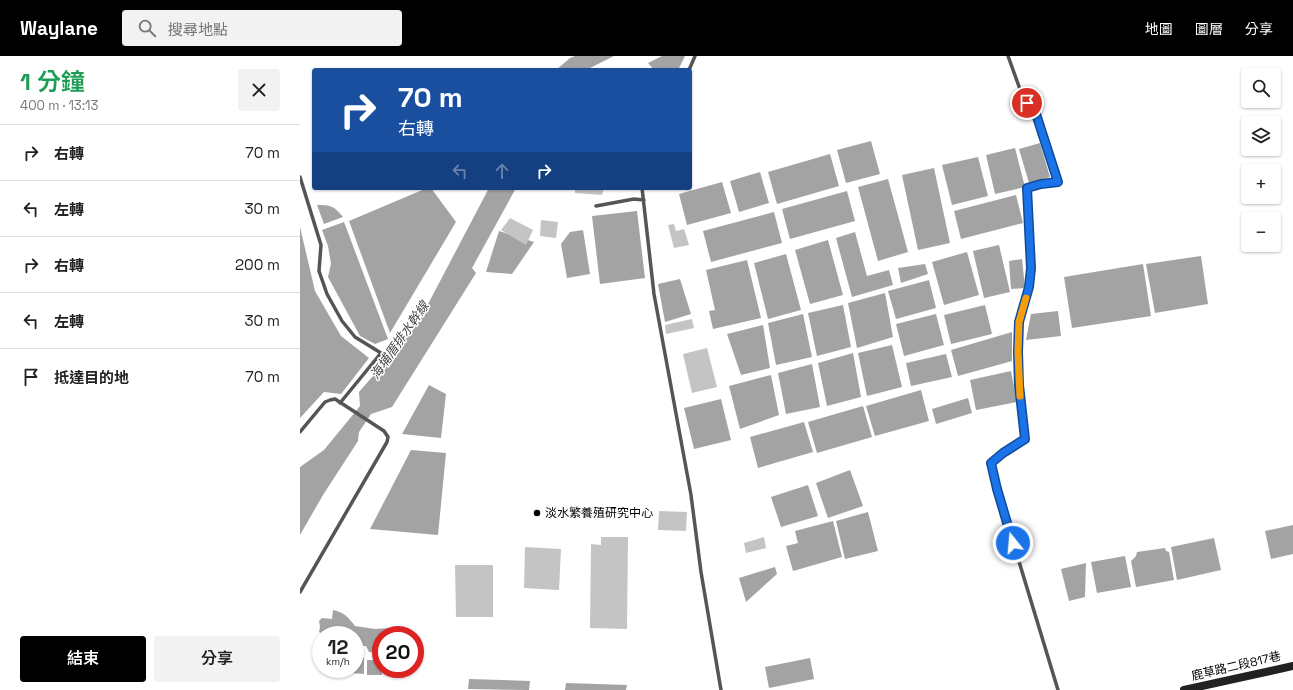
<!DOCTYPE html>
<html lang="zh-TW">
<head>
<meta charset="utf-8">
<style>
  :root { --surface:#fff; --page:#f2f2f2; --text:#222; --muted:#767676; --line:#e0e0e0; --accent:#000 }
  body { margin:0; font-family:"Space Grotesk","Noto Sans TC",sans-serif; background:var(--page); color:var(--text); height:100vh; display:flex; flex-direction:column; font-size:15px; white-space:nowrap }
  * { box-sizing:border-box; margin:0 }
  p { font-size:13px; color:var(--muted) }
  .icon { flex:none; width:22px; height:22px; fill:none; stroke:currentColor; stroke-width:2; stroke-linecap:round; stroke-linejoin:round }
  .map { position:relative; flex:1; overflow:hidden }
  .side { display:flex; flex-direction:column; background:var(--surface); width:300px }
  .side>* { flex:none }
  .banner { position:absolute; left:12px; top:12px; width:380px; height:122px; border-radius:4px; box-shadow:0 1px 3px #0004; background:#1a4fa0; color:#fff; overflow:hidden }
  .fabs { position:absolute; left:941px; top:12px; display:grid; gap:8px }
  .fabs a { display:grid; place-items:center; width:40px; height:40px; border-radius:4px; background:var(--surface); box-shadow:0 1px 3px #0004; font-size:20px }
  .speed { position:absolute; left:12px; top:570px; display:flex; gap:8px; font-size:20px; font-weight:700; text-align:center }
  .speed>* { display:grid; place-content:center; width:52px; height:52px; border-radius:50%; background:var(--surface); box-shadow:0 1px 3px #0004; line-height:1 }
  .speed small { font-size:10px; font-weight:400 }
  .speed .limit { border:6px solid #d22; background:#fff; color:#111 }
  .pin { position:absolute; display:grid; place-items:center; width:34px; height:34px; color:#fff; margin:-17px; border:2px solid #fff; border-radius:50%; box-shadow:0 1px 4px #0007 }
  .me { position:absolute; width:44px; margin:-22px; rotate:343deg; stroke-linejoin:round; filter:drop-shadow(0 0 3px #0008) }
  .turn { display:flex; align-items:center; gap:14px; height:84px; padding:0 20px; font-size:18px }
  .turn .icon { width:52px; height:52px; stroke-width:2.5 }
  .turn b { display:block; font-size:28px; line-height:34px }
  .lanes { display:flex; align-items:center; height:38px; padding:0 20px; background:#0003; justify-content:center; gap:20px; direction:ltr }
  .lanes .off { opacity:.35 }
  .round { display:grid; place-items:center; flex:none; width:42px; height:42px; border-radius:4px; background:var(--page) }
  .head { display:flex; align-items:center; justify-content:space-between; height:68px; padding:0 20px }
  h1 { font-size:24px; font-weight:600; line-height:30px; color:#1e9e55 }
  .cta { display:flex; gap:8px; margin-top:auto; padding:8px 20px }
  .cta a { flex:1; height:46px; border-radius:4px; background:var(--accent); color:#fff; font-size:16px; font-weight:600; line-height:46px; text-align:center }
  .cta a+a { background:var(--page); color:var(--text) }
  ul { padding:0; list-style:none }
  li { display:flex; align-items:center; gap:12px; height:56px; padding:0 20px; border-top:1px solid var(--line) }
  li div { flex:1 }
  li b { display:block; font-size:15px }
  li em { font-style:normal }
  header { display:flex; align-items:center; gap:24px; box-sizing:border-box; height:56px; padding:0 20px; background:var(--accent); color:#fff }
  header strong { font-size:19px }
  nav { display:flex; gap:22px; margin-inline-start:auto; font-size:14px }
  .search { width:280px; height:36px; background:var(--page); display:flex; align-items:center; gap:10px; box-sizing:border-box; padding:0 14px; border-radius:4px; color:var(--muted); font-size:15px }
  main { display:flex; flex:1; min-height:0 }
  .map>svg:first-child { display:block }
</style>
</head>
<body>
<header>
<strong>Waylane</strong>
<div class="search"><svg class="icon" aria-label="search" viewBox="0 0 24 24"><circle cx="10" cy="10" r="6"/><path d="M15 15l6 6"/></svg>搜尋地點</div>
<nav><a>地圖</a><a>圖層</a><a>分享</a></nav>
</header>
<main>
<section class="side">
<div class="head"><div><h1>1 分鐘</h1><p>400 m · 13:13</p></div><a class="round"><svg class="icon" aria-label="close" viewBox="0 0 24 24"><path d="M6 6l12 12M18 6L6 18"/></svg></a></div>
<ul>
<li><svg class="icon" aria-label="right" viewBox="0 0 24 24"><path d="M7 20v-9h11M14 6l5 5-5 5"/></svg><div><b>右轉</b></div><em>70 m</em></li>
<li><svg class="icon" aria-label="left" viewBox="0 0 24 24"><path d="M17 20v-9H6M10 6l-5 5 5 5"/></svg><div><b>左轉</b></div><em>30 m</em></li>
<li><svg class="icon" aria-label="right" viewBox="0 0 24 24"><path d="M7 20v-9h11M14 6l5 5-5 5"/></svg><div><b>右轉</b></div><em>200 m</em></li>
<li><svg class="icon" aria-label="left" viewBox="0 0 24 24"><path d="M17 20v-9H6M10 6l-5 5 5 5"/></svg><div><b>左轉</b></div><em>30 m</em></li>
<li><svg class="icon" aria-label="arrive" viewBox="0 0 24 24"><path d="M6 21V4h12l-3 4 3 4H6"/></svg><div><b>抵達目的地</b></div><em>70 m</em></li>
</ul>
<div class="cta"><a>結束</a><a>分享</a></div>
</section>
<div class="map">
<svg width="993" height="634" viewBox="0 0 993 634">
  <rect width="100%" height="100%" fill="#fff"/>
  <path fill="#a3a3a3" d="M 275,0 L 314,0 L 286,14 L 256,14 L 270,2 Z
    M 362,0 L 385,0 L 378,14 L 354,14 L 348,7 Z
    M 571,85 L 580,118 L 546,127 L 537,94 Z
    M 740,87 L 750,121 L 729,127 L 719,93 Z
    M 715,92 L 725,131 L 695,138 L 686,99 Z
    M 530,98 L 539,130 L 477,148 L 468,116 Z
    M 678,101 L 688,140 L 652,149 L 642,109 Z
    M 634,112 L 650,187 L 618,194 L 602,119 Z
    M 460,116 L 469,147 L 439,156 L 430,125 Z
    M 588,123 L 608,196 L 578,205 L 558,131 Z
    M 422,126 L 431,157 L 387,169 L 379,138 Z
    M 127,132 L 131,132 L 156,166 L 90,277 L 49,165 Z
    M 189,132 L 216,132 L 172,212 L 176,217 L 92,351 L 71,358 L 59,376 L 58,385 L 23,439 L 0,479 L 0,411 L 24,394 L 60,350 L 59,336 L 117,269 Z
    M 547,135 L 555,165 L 490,183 L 482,153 Z
    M 716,139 L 723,167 L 661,183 L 654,155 Z
    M 17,149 C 31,149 34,150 43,161 L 24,168 Z
    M 337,155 L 345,222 L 300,228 L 292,160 Z
    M 474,156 L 482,187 L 411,206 L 403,175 Z
    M 44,166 L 88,283 L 75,288 L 60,280 L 28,221 L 31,208 L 28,190 L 22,174 Z
    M 0,171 L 15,235 L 41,280 L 69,302 L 41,338 L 24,336 L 0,362 Z
    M 283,174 L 290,218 L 267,222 L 261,188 L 270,176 Z
    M 199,175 L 234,186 L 212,218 L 186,216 Z
    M 555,176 L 567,220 L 589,214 L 593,229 L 552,241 L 536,182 Z
    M 528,184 L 543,239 L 510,248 L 495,194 Z
    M 699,189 L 710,236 L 684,242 L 673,195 Z
    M 667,196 L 679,239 L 644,249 L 632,206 Z
    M 486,198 L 501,254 L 468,263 L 454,207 Z
    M 901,200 L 908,248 L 855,257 L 846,208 Z
    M 722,203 L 725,232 L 711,233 L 709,205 Z
    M 447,204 L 461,262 L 413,273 L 409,255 L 415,254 L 406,214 Z
    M 625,208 L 628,218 L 601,227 L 598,212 Z
    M 843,208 L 851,260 L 772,272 L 764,221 Z
    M 380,223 L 391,258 L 365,266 L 358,228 Z
    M 629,224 L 636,252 L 596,263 L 588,235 Z
    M 585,237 L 593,281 L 557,292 L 548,247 Z
    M 543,249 L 551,291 L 517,300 L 508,257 Z
    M 685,249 L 692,278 L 651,288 L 644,259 Z
    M 758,255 L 761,280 L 726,284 L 731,258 Z
    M 503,258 L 512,301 L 476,309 L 468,267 Z
    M 636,258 L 644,289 L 604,300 L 596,268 Z
    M 463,269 L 470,312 L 441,319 L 427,278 Z
    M 712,276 L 712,305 L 658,320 L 651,294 Z
    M 592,289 L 602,331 L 567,340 L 558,297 Z
    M 553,297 L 561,341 L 527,350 L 518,307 Z
    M 646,298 L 652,321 L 611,330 L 606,307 Z
    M 512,308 L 520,351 L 486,358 L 478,317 Z
    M 711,315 L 717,346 L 676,354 L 670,324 Z
    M 471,319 L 479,359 L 440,373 L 429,330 Z
    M 129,329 L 146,338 L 141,382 L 102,378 Z
    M 621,334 L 629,365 L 575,380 L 566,350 Z
    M 668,342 L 672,357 L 636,368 L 632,353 Z
    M 421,343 L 431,384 L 394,393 L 384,352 Z
    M 563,350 L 572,381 L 517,397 L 508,366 Z
    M 504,366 L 513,396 L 458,412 L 450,381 Z
    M 111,394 L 146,397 L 138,479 L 70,473 Z
    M 550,414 L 563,450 L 528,462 L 516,427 Z
    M 508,429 L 518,460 L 481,471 L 471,441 Z
    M 568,456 L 578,495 L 545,503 L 536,465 Z
    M 533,465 L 542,501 L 493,515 L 486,490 L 498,487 L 495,475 Z
    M 993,469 L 993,498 L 971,503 L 965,475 Z
    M 914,482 L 921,514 L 877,524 L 871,491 Z
    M 865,492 L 866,495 L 869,496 L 874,524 L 836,531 L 831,505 L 836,500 L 837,496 Z
    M 825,500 L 831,531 L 797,537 L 791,506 Z
    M 786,507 L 785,541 L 769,545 L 761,513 Z
    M 475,511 L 477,518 L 446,546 L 439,522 Z
    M 33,554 C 44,556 49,562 55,570 L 75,573 L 90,572 L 92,579 L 81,579 L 81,595 L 78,597 L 69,596 L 66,590 L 55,590 L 55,579 L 23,579 L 19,576 L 20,571 L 19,565 L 22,562 L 32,563 Z
    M 55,602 L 64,602 L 64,618 L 50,617 L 50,613 L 55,613 Z
    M 510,602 L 514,623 L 469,632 L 465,611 Z
    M 67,604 L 81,604 L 82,619 L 67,619 Z
    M 169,623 L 230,625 L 229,634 L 168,633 Z
    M 266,627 L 327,629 L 326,634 L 265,634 Z"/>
  <path fill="#c4c4c4" d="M 275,132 L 304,132 L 302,139 L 275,137 Z
    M 210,162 L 233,174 L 226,189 L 201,174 Z
    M 241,164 L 258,166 L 256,182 L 240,180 Z
    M 374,168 L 376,175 L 384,173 L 389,189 L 374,192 L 368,169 Z
    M 392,263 L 394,272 L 366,278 L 365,269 Z
    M 407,292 L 417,331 L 392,337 L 383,298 Z
    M 359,455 L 387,456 L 386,475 L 358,474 Z
    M 301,481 L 328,481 L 327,573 L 290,572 L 291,488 L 301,489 Z
    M 464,481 L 466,492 L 446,497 L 444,487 Z
    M 225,491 L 261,493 L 259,534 L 224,532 Z
    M 155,509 L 193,509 L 193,561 L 156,561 Z"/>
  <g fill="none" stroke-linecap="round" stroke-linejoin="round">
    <path stroke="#555" stroke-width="3.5" d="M 708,0 L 721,36 L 727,47 L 736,58 L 758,126 L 741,128 L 727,132 L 731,212 L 729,231 L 719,266 L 718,296 L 719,329 L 725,383 L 703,397 L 691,407 L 697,433 L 758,634
      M 389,14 L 395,0
      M 0,121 L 21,189 L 19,215 L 27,238 L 42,265 L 55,281 L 81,297 L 40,347
      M 342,132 L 354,238 L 391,439 L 401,516 L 421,634
      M 296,150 L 334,143 L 344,144
      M 0,376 L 25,346 L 30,344 L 35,343 L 84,375 L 88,381 L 87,386 L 0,536"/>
    <path stroke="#222" stroke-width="8" d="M 884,634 L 993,610"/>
  </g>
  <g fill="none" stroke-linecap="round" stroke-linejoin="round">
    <defs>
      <path id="route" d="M 713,487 L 697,433 L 691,407 L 703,397 L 725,383 L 719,329 L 718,296 L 719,266 L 729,231 L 731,212 L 727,132 L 741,128 L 758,126 L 736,58 L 727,47"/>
    </defs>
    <use href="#route" stroke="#114b97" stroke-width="10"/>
    <use href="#route" stroke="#1a73e8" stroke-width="7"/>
    <path stroke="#f59e0b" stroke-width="7" d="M 720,340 L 718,296 L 719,266 L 726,242"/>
  </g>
  <circle fill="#000" stroke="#fff" stroke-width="1.5" cx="237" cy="457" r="4"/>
  <g text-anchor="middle" stroke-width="3" stroke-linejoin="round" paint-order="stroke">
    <g font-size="12" fill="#000" stroke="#fff" text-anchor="start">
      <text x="245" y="461">淡水繁養殖研究中心</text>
    </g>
    <g font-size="12" fill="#000" stroke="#fff">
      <text transform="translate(936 610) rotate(-13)" y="4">鹿草路二段817巷</text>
    </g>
    <g font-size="13" font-style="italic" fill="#444" stroke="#fff">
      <text transform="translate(99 284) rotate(-55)" y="5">海埔厝排水幹線</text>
    </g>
  </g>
</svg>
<div class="fabs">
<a><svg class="icon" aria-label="search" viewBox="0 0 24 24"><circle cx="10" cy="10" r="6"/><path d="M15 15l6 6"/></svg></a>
<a><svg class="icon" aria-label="layers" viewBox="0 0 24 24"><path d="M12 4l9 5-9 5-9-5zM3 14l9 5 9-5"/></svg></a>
<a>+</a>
<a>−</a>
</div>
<div class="speed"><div>12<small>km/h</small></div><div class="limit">20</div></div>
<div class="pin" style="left:727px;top:47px;background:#d93025"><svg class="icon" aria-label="arrive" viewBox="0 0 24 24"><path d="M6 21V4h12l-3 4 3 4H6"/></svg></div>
<svg class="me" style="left:713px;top:487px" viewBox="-20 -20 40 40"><circle r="17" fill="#1a73e8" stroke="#fff" stroke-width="3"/><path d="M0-11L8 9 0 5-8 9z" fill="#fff"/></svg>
<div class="banner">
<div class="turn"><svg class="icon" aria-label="right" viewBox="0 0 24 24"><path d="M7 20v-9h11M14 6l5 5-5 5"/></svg><div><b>70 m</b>右轉</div></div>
<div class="lanes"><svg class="icon off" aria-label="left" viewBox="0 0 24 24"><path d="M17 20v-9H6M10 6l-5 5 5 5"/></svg><svg class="icon off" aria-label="ahead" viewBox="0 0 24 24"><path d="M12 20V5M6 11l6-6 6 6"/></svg><svg class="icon" aria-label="right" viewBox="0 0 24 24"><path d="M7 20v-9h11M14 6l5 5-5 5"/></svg></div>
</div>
</div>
</main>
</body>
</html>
